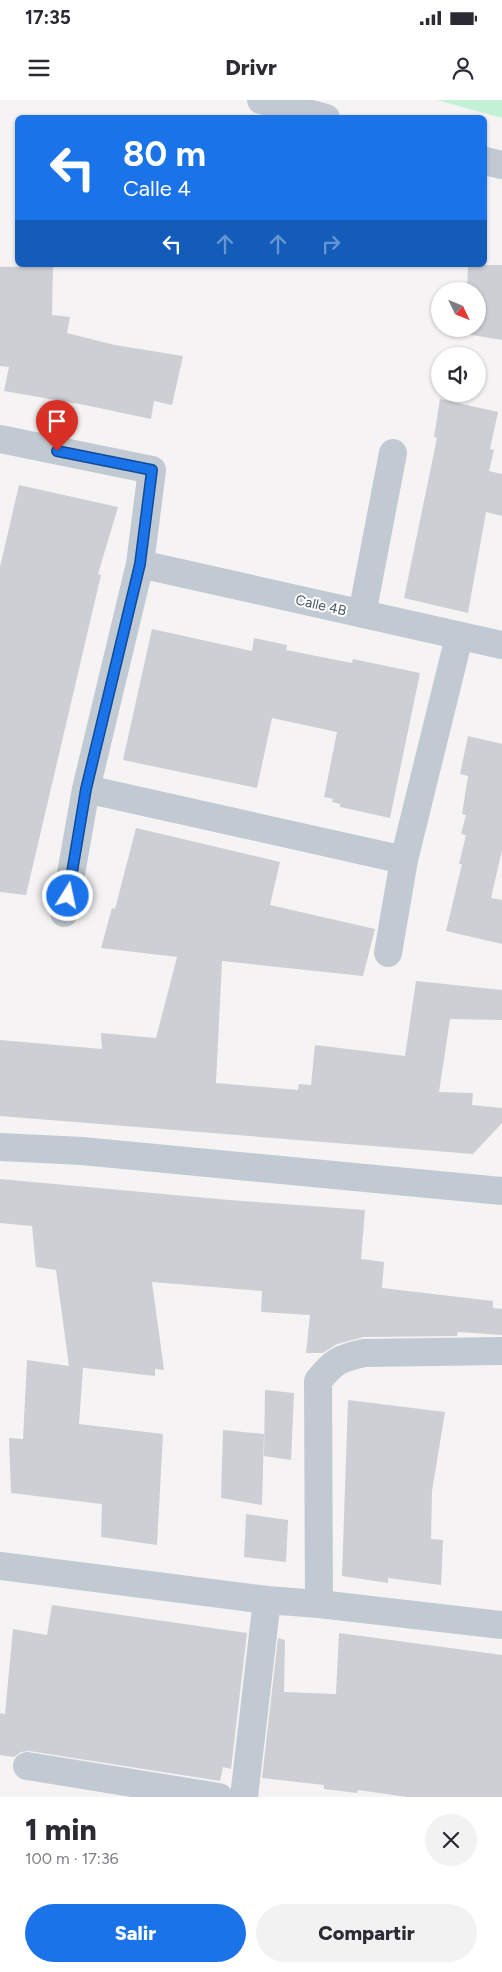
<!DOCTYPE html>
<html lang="es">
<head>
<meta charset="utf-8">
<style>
  :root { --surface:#fff; --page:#f2f2f3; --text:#2b2b33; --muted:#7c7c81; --accent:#1a73e8 }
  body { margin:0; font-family:Figtree,sans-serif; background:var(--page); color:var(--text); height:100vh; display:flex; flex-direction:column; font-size:19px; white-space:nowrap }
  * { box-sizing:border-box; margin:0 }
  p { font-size:16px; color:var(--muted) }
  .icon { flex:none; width:28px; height:28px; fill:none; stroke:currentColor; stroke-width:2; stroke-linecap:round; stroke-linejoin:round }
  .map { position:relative; height:1697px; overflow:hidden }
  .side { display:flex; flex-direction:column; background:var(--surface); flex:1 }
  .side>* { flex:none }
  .banner { position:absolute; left:15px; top:15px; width:472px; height:152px; border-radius:8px; box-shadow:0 1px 4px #0004; background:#1a73e8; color:#fff; overflow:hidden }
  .needle { width:32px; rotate:133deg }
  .tools { position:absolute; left:431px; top:182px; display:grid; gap:10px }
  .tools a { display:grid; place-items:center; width:55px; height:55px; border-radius:50%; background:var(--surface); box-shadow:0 1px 4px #0004; font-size:25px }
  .pin { position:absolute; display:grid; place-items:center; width:42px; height:42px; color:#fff; margin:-51px -21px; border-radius:50% 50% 50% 0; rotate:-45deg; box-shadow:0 0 5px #0007 }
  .pin .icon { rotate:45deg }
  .me { position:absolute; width:55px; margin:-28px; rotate:10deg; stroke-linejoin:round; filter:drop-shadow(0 0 4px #0008) }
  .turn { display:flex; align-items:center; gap:18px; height:105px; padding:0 25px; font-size:22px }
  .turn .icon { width:65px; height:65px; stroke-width:2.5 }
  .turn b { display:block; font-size:35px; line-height:42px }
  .lanes { display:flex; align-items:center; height:48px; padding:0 25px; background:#0003; justify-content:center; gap:25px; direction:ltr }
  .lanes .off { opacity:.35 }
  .round { display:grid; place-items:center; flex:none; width:52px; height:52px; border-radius:26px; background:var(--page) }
  .headline { display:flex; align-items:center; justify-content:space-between; height:85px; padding:0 25px }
  h1 { font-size:30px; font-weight:800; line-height:38px }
  .primary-button { display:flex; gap:10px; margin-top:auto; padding:10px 25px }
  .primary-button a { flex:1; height:58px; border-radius:30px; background:var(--accent); color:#fff; font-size:20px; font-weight:800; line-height:58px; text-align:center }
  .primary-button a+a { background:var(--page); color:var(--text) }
  .status { display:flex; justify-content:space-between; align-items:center; height:35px; padding:0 25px; background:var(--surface); direction:ltr }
  .status svg { height:14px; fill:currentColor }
  header { display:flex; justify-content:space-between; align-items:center; height:65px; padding:0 25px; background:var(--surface); font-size:22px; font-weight:800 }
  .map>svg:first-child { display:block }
</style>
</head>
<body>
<div class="status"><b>17:35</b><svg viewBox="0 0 49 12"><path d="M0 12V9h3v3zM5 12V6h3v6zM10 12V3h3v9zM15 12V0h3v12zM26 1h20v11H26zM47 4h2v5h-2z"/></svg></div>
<header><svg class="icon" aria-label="menu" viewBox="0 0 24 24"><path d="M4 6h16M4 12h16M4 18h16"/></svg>Drivr<svg class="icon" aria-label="person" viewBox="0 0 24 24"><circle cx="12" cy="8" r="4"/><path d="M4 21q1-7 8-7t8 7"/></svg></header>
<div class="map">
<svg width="502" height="1697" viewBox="0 0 502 1697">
  <rect width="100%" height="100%" fill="#f5f3f3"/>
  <path fill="#c3f1d5" d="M 437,0 L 502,0 L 502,18 Z"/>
  <path fill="#cdcfd5" d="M 468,165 L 502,165 L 502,240 L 466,234 L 466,229 L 478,229 L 478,191 L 467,191 Z
    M 53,166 L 52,215 L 70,217 L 67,233 L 115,245 L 183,256 L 172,305 L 154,301 L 151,319 L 85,305 L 4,291 L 9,267 L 0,266 L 0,167 Z
    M 440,299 L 498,312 L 490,349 L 494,350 L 489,371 L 502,374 L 502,416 L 486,412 L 468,513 L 404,498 L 437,338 L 434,337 Z
    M 19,385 L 118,407 L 98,474 L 101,475 L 26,795 L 0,792 L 0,467 Z
    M 152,529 L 252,551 L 254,538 L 287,545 L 286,550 L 352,563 L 353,559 L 420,573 L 390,718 L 340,707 L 340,704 L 332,702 L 333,699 L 324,697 L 337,632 L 272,618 L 257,688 L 123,660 Z
    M 468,636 L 502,644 L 502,750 L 491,798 L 502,800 L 502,844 L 446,831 L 462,764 L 459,764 L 466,735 L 461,734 L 466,715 L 462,714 L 468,676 L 460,674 Z
    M 136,728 L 280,762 L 270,805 L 375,829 L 363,876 L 222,861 L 216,983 L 298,990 L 299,984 L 311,985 L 315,945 L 405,956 L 416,881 L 502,890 L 502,920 L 450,919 L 439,992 L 473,993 L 472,1005 L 502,1008 L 502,1023 L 473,1054 L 0,1016 L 0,940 L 102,949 L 101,933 L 156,938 L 177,857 L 101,848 L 112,808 L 115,809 Z
    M 0,1079 L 229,1100 L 365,1110 L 361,1159 L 384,1162 L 382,1188 L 493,1201 L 493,1208 L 502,1209 L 502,1235 L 458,1232 L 457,1236 L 364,1237 L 337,1244 L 323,1253 L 306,1253 L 310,1215 L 261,1212 L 262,1191 L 152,1182 L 164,1270 L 155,1269 L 155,1276 L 76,1267 L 83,1268 L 79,1324 L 163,1334 L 157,1445 L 101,1437 L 102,1404 L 11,1393 L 9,1338 L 23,1339 L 27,1260 L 69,1266 L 56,1170 L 36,1167 L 32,1126 L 0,1123 Z
    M 265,1290 L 294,1293 L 291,1360 L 264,1356 Z
    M 348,1300 L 445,1312 L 432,1391 L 431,1439 L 443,1440 L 441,1485 L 388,1478 L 388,1483 L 342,1476 Z
    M 223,1330 L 264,1334 L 262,1405 L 221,1398 Z
    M 246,1414 L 288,1420 L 286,1462 L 244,1457 Z
    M 52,1505 L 247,1533 L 231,1669 L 223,1667 L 220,1681 L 29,1651 L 21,1652 L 14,1657 L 0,1655 L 0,1613 L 5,1614 L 13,1529 L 47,1535 Z
    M 339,1533 L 502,1555 L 502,1697 L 407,1697 L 358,1690 L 357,1693 L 324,1689 L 324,1685 L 262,1678 L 278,1538 L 285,1540 L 284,1592 L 336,1594 Z"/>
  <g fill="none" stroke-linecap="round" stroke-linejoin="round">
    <path stroke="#c1cad2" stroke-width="28" d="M 261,0 L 326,18
      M 485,61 L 502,65
      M 0,339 L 152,370 L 140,464 L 86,689 L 64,813
      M 140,464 L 502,545
      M 362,514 L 393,353
      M 86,689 L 404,760
      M 388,853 L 404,760 L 459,537
      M 0,1047 L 82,1051 L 502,1091
      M 0,1466 L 267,1500 L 319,1504 L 502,1525
      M 319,1504 L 318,1281 C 333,1262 340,1258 364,1253 L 502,1251
      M 27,1666 L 219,1697
      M 244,1697 L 267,1500"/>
  </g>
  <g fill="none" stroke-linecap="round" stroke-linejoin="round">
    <defs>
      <path id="route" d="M 57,351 L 152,370 L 140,464 L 86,689 L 68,796"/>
    </defs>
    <use href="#route" stroke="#114b97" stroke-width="12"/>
    <use href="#route" stroke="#1a73e8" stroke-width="9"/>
  </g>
  <g text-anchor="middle" stroke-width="4" stroke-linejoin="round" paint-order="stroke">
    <g font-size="14" fill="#4a5661" stroke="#fff">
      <text transform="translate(321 505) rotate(13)" y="5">Calle 4B</text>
    </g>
  </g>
</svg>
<div class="tools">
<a><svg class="needle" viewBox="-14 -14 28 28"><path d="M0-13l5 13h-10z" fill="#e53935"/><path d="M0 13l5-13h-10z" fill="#7c7c81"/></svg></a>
<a><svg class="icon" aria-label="sound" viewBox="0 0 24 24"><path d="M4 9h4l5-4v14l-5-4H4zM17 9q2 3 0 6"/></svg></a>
</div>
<div class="pin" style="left:57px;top:351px;background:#d93025"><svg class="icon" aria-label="arrive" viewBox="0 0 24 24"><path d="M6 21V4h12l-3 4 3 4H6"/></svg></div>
<svg class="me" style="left:68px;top:796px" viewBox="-20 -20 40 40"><circle r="17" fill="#1a73e8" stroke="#fff" stroke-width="3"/><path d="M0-11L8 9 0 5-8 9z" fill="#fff"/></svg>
<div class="banner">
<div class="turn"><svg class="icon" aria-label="left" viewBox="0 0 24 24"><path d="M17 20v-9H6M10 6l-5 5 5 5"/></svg><div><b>80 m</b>Calle 4</div></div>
<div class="lanes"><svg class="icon" aria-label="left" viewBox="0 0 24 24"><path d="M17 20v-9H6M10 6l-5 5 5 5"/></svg><svg class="icon off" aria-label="ahead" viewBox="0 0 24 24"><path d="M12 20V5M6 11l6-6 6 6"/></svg><svg class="icon off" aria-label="ahead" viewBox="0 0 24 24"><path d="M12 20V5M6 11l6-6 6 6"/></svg><svg class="icon off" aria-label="right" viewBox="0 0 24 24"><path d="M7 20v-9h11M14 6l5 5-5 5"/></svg></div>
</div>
</div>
<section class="side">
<div class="headline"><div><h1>1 min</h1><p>100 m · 17:36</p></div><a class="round"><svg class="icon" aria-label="close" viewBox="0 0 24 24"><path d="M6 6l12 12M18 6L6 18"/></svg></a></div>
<div class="primary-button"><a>Salir</a><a>Compartir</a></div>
</section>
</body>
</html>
